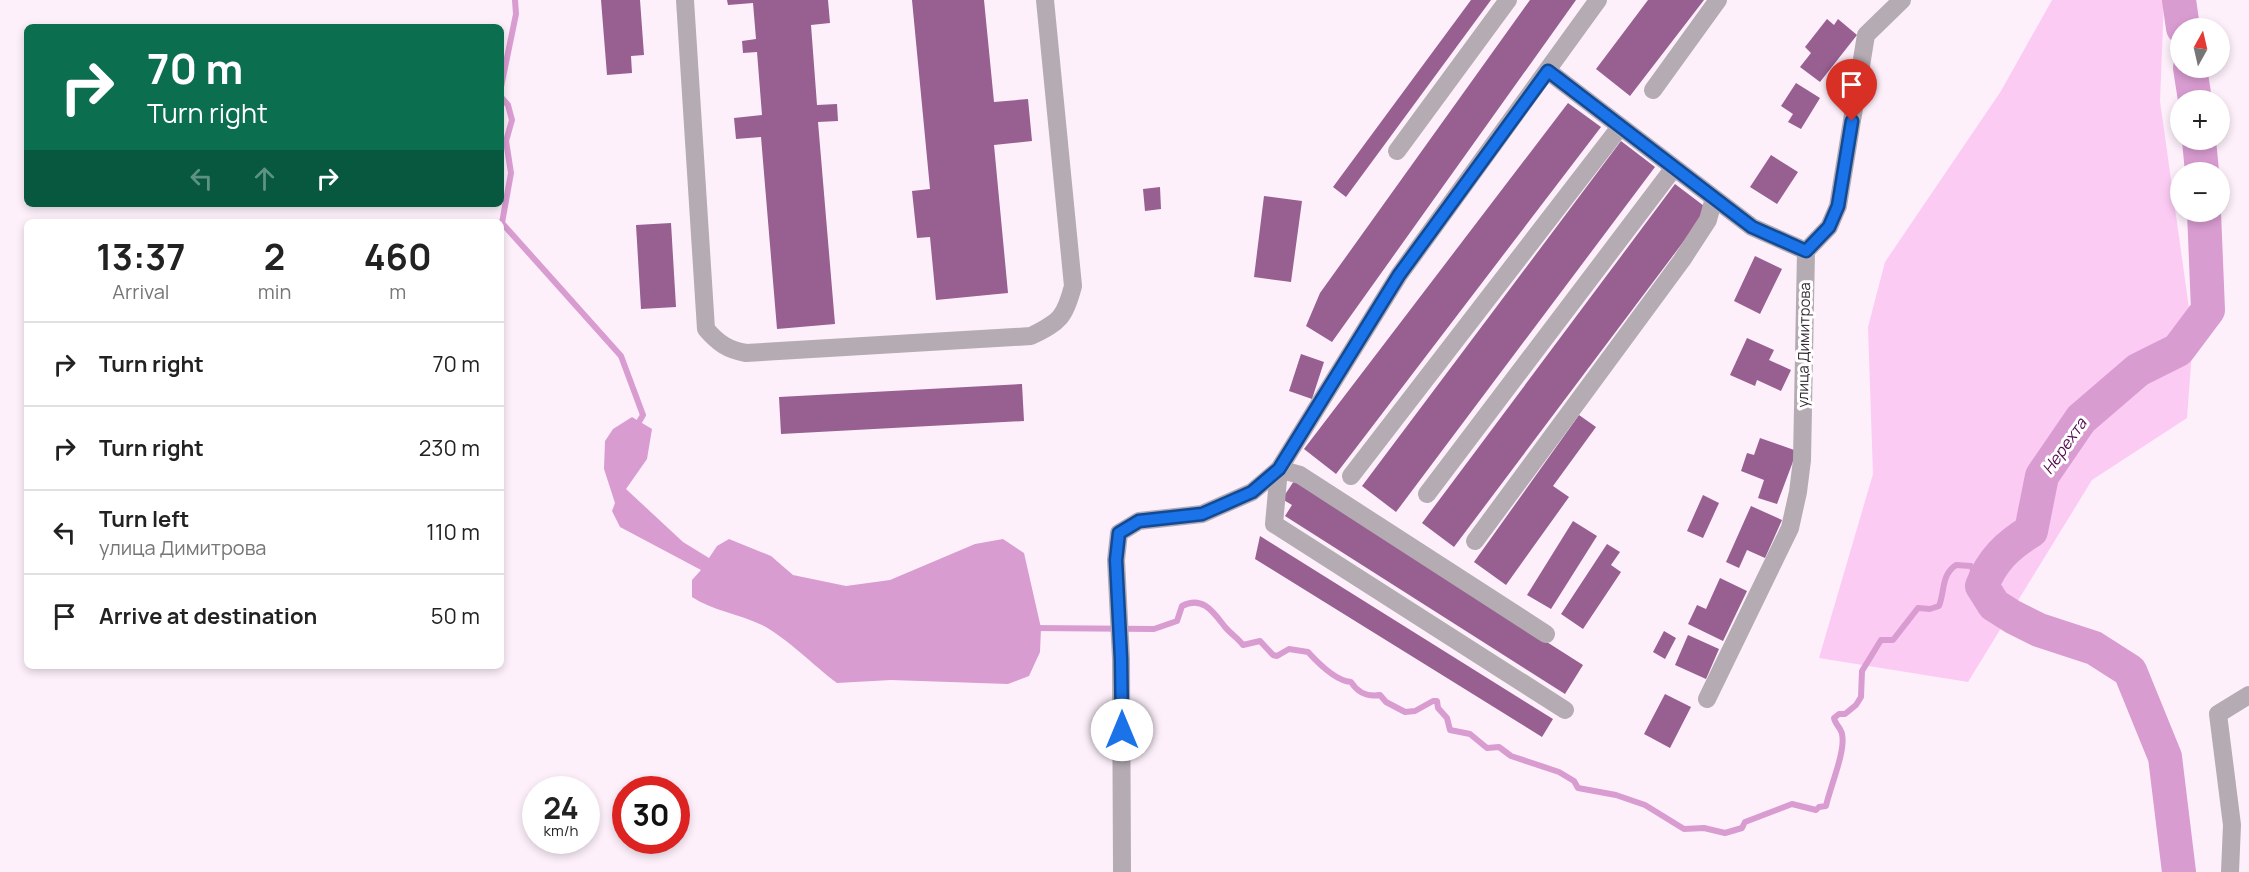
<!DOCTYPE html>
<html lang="en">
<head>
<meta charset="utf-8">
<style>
  :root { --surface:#fff; --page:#f2f2f2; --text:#222; --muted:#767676; --line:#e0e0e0 }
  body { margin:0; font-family:Manrope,sans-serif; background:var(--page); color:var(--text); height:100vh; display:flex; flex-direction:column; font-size:22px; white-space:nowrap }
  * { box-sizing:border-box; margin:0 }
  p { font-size:20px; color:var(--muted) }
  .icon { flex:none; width:33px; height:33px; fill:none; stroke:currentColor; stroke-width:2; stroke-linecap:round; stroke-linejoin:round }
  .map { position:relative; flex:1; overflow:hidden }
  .sheet { position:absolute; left:24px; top:219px; width:480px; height:450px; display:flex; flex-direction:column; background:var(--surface); border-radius:9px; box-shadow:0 3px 9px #0003 }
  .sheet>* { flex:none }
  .hud { position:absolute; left:24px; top:24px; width:480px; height:183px; border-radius:9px; box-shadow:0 3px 9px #0003; background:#0b6e4f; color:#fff; overflow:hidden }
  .needle { width:39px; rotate:8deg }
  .fabs { position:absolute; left:2170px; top:18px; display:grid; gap:12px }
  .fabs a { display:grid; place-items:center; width:60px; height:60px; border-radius:50%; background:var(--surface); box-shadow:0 3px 9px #0003; font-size:30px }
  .speed { position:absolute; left:522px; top:776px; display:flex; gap:12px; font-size:30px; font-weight:700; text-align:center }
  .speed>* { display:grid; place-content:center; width:78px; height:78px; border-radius:50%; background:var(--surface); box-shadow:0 3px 9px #0003; line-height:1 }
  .speed small { font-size:15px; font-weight:400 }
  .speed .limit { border:9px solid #d22; background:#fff; color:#111 }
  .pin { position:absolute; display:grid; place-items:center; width:51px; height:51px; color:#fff; margin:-62px -26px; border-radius:50% 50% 50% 0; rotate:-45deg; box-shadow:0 0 6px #0007 }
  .pin .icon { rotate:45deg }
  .me { position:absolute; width:66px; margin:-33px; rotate:0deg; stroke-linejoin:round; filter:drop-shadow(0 0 4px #0008) }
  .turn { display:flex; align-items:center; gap:21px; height:126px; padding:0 24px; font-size:27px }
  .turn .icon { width:78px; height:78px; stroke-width:2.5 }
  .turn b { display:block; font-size:42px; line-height:51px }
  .lanes { display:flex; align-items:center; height:57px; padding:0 24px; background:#0003; justify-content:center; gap:30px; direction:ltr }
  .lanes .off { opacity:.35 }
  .eta { display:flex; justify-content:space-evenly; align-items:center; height:102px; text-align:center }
  .eta b { font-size:36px; font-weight:700; line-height:42px }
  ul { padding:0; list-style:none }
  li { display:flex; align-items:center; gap:18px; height:84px; padding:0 24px; border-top:2px solid var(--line) }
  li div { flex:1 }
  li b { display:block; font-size:22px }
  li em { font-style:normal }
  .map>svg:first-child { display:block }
</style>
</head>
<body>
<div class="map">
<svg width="2249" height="872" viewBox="0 0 2249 872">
  <rect width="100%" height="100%" fill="#fdf0fb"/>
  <path fill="#fbcbf4" d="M 2052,0 L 2164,0 L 2160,101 L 2193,337 L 2187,418 L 2092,480 L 1968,682 L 1819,658 L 1873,474 L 1868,327 L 1885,262 L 2001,91 Z"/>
  <path fill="#d99cd1" d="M 632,417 L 652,429 L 647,459 L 626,489 L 683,542 L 709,558 L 717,546 L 729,539 L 771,556 L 793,575 L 846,586 L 890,580 L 975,544 L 1003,539 L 1024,553 L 1041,628 L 1040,652 L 1029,676 L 1008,684 L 891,680 L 837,683 C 814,666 787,638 762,625 C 739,614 711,610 692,597 L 692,580 L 701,570 L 620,527 L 612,511 L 615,503 L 604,469 L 605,441 L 613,429 Z"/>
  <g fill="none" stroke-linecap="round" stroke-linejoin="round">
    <path stroke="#d99cd1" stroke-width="6" d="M 501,87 L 516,14 L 515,0
      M 501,97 L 508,105 L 512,120 L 506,141 L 511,173 L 502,223 L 621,356 L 643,415 L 636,427
      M 1033,628 L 1154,629 L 1177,621 L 1182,606 C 1203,595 1214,613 1225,627 C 1231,634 1238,638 1243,645 L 1260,641 L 1273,655 L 1277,656 L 1289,649 L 1308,652 C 1318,663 1336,681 1351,682 C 1358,693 1368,697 1380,695 L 1386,702 L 1405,712 L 1415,711 L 1433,701 L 1437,701 L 1438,708 L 1447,718 L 1450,730 L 1470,734 L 1487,748 L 1499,747 L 1511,756 L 1559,772 L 1574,781 L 1578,788 L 1616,795 L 1645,805 L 1684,829 L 1704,828 L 1725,833 L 1742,828 L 1745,822 L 1792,804 L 1816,810 L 1819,807 L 1826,806 C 1830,787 1846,751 1842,734 C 1841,728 1835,724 1834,718 L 1839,714 L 1845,714 L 1856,705 L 1861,697 L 1862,671 L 1881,640 L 1893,640 L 1918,608 L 1930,609 L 1939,606 C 1945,591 1941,575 1956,565 L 1971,566 L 1982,586"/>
    <path stroke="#d99cd1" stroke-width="34" d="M 2179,0 L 2183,28
      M 2190,68 L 2195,100
      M 2199,140 L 2202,172
      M 2179,872 L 2165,757 L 2130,671 L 2094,648 L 2039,630 L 2013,617 L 1994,605 L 1982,586 C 1992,560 2008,545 2031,531 L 2042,476 L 2081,419 L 2138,370 L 2178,350 L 2208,310 L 2204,212"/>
  </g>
  <path fill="#985f91" d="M 601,0 L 640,0 L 644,55 L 631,56 L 632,73 L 607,75 Z
    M 727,0 L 828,0 L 830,23 L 811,25 L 817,105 L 837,104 L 838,121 L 818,122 L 835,324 L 777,329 L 761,137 L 736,139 L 734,118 L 762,115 L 757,52 L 743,53 L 742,41 L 756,39 L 753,3 L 728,5 Z
    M 912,0 L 984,0 L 994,102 L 1028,99 L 1032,141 L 994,145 L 1008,293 L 936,300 L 930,237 L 917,238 L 912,191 L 930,189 Z
    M 1471,0 L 1491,0 L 1346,197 L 1333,187 Z
    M 1530,0 L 1576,0 L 1332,342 L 1306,326 L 1320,293 Z
    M 1648,0 L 1704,0 L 1630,96 L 1596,69 Z
    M 1827,19 L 1834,25 L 1838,19 L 1857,35 L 1820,82 L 1800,67 L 1811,53 L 1805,47 Z
    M 1796,83 L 1820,98 L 1801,129 L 1788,122 L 1793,114 L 1781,106 Z
    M 1568,103 L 1601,127 L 1336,474 L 1304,449 Z
    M 1621,141 L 1655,167 L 1396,512 L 1362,486 Z
    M 1771,155 L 1798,172 L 1777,204 L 1750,187 Z
    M 1675,184 L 1708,209 L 1454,547 L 1422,523 Z
    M 1160,187 L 1161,209 L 1145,211 L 1143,189 Z
    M 1264,196 L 1302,201 L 1291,282 L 1254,277 Z
    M 671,223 L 676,307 L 641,309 L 636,225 Z
    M 1755,256 L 1782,269 L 1760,314 L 1734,301 Z
    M 1747,338 L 1774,350 L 1769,360 L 1791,370 L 1781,391 L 1757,380 L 1755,386 L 1730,375 Z
    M 1301,354 L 1324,362 L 1312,399 L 1289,391 Z
    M 1022,384 L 1024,421 L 781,434 L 779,397 Z
    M 1579,415 L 1596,427 L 1553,486 L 1569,497 L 1506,585 L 1474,562 Z
    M 1760,438 L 1797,451 L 1777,504 L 1758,498 L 1764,480 L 1741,471 L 1747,453 L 1754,455 Z
    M 1294,481 L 1583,665 L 1565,694 L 1285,516 L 1292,505 L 1282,499 Z
    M 1703,495 L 1719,503 L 1703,538 L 1687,531 Z
    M 1751,506 L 1782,520 L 1765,558 L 1747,550 L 1739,568 L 1726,562 Z
    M 1573,521 L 1597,536 L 1551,609 L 1527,595 Z
    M 1260,536 L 1553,719 L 1542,737 L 1255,559 Z
    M 1607,544 L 1620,552 L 1611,565 L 1621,572 L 1583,629 L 1561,614 Z
    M 1720,578 L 1747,591 L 1723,641 L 1688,624 L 1697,605 L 1706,609 Z
    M 1664,631 L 1676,638 L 1665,659 L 1653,652 Z
    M 1688,635 L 1719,649 L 1706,679 L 1675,665 Z
    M 1665,694 L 1691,707 L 1670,748 L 1644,734 Z"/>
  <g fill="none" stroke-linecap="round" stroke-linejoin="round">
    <path stroke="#b4abb3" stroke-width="18" d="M 685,0 L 706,329 C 718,343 728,350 746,353 L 1031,336 C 1060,322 1065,317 1073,286 L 1045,0
      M 1548,71 L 1752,227 L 1806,251
      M 1653,90 L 1718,0
      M 1397,151 L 1508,0
      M 1351,476 L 1620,127
      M 1427,494 L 1673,169
      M 1475,541 L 1682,260 L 1708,220 L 1714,198
      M 1546,634 L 1300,475 L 1279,469 L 1274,524 L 1565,710
      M 1707,699 L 1790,528 L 1798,492 L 1802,460 L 1806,251 L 1829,227 L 1838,206 L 1866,35 L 1902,0
      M 1122,872 L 1121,659 L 1116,560 L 1119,533 L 1139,521 L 1202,514 L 1252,492 L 1279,469 L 1399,275 L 1598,0
      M 2230,872 L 2232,825 L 2218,714 L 2249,695"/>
  </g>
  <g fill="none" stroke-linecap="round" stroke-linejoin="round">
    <defs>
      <path id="route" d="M 1122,730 L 1121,659 L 1116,560 L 1119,533 L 1139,521 L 1202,514 L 1252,492 L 1279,469 L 1399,275 L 1548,71 L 1752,227 L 1806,251 L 1829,227 L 1838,206 L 1852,121"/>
    </defs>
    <use href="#route" stroke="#114b97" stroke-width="15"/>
    <use href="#route" stroke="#1a73e8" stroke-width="10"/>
  </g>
  <g text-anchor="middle" stroke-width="6" stroke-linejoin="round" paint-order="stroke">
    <g font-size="15" fill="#332b32" stroke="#fff">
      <text transform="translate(1804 345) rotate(-89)" y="5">улица Димитрова</text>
    </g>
    <g font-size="16" font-style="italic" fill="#54094f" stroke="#fff">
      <text transform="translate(2064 446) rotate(-55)" y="6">Нерехта</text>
    </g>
  </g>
</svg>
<div class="fabs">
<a><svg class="needle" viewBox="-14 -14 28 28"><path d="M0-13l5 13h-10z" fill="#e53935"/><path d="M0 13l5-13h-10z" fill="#767676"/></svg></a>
<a>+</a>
<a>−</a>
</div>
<div class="speed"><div>24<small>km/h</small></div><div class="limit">30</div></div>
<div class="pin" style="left:1852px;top:121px;background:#d93025"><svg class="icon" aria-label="arrive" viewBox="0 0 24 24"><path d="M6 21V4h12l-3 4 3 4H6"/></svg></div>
<svg class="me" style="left:1122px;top:730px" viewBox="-20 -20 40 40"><circle r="19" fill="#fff"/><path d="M0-13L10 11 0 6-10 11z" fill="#1a73e8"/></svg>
<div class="hud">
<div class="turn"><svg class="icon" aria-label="right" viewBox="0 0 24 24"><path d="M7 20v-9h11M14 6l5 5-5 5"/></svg><div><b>70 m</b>Turn right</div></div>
<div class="lanes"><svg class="icon off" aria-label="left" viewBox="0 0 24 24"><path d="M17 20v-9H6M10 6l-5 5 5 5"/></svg><svg class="icon off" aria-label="ahead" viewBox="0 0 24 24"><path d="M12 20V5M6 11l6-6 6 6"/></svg><svg class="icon" aria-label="right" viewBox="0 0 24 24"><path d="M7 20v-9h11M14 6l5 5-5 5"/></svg></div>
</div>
<section class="sheet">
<div class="eta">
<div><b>13:37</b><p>Arrival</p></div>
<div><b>2</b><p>min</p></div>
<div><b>460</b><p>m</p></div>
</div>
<ul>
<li><svg class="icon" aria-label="right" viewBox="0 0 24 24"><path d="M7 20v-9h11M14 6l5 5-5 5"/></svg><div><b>Turn right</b></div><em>70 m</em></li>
<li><svg class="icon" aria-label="right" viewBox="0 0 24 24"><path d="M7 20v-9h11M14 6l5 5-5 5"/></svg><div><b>Turn right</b></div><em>230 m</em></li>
<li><svg class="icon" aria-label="left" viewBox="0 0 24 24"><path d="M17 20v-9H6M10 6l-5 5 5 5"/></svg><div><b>Turn left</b><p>улица Димитрова</p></div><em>110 m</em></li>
<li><svg class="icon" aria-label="arrive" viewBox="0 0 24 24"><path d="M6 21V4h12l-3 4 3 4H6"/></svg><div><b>Arrive at destination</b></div><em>50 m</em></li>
</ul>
</section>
</div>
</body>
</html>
